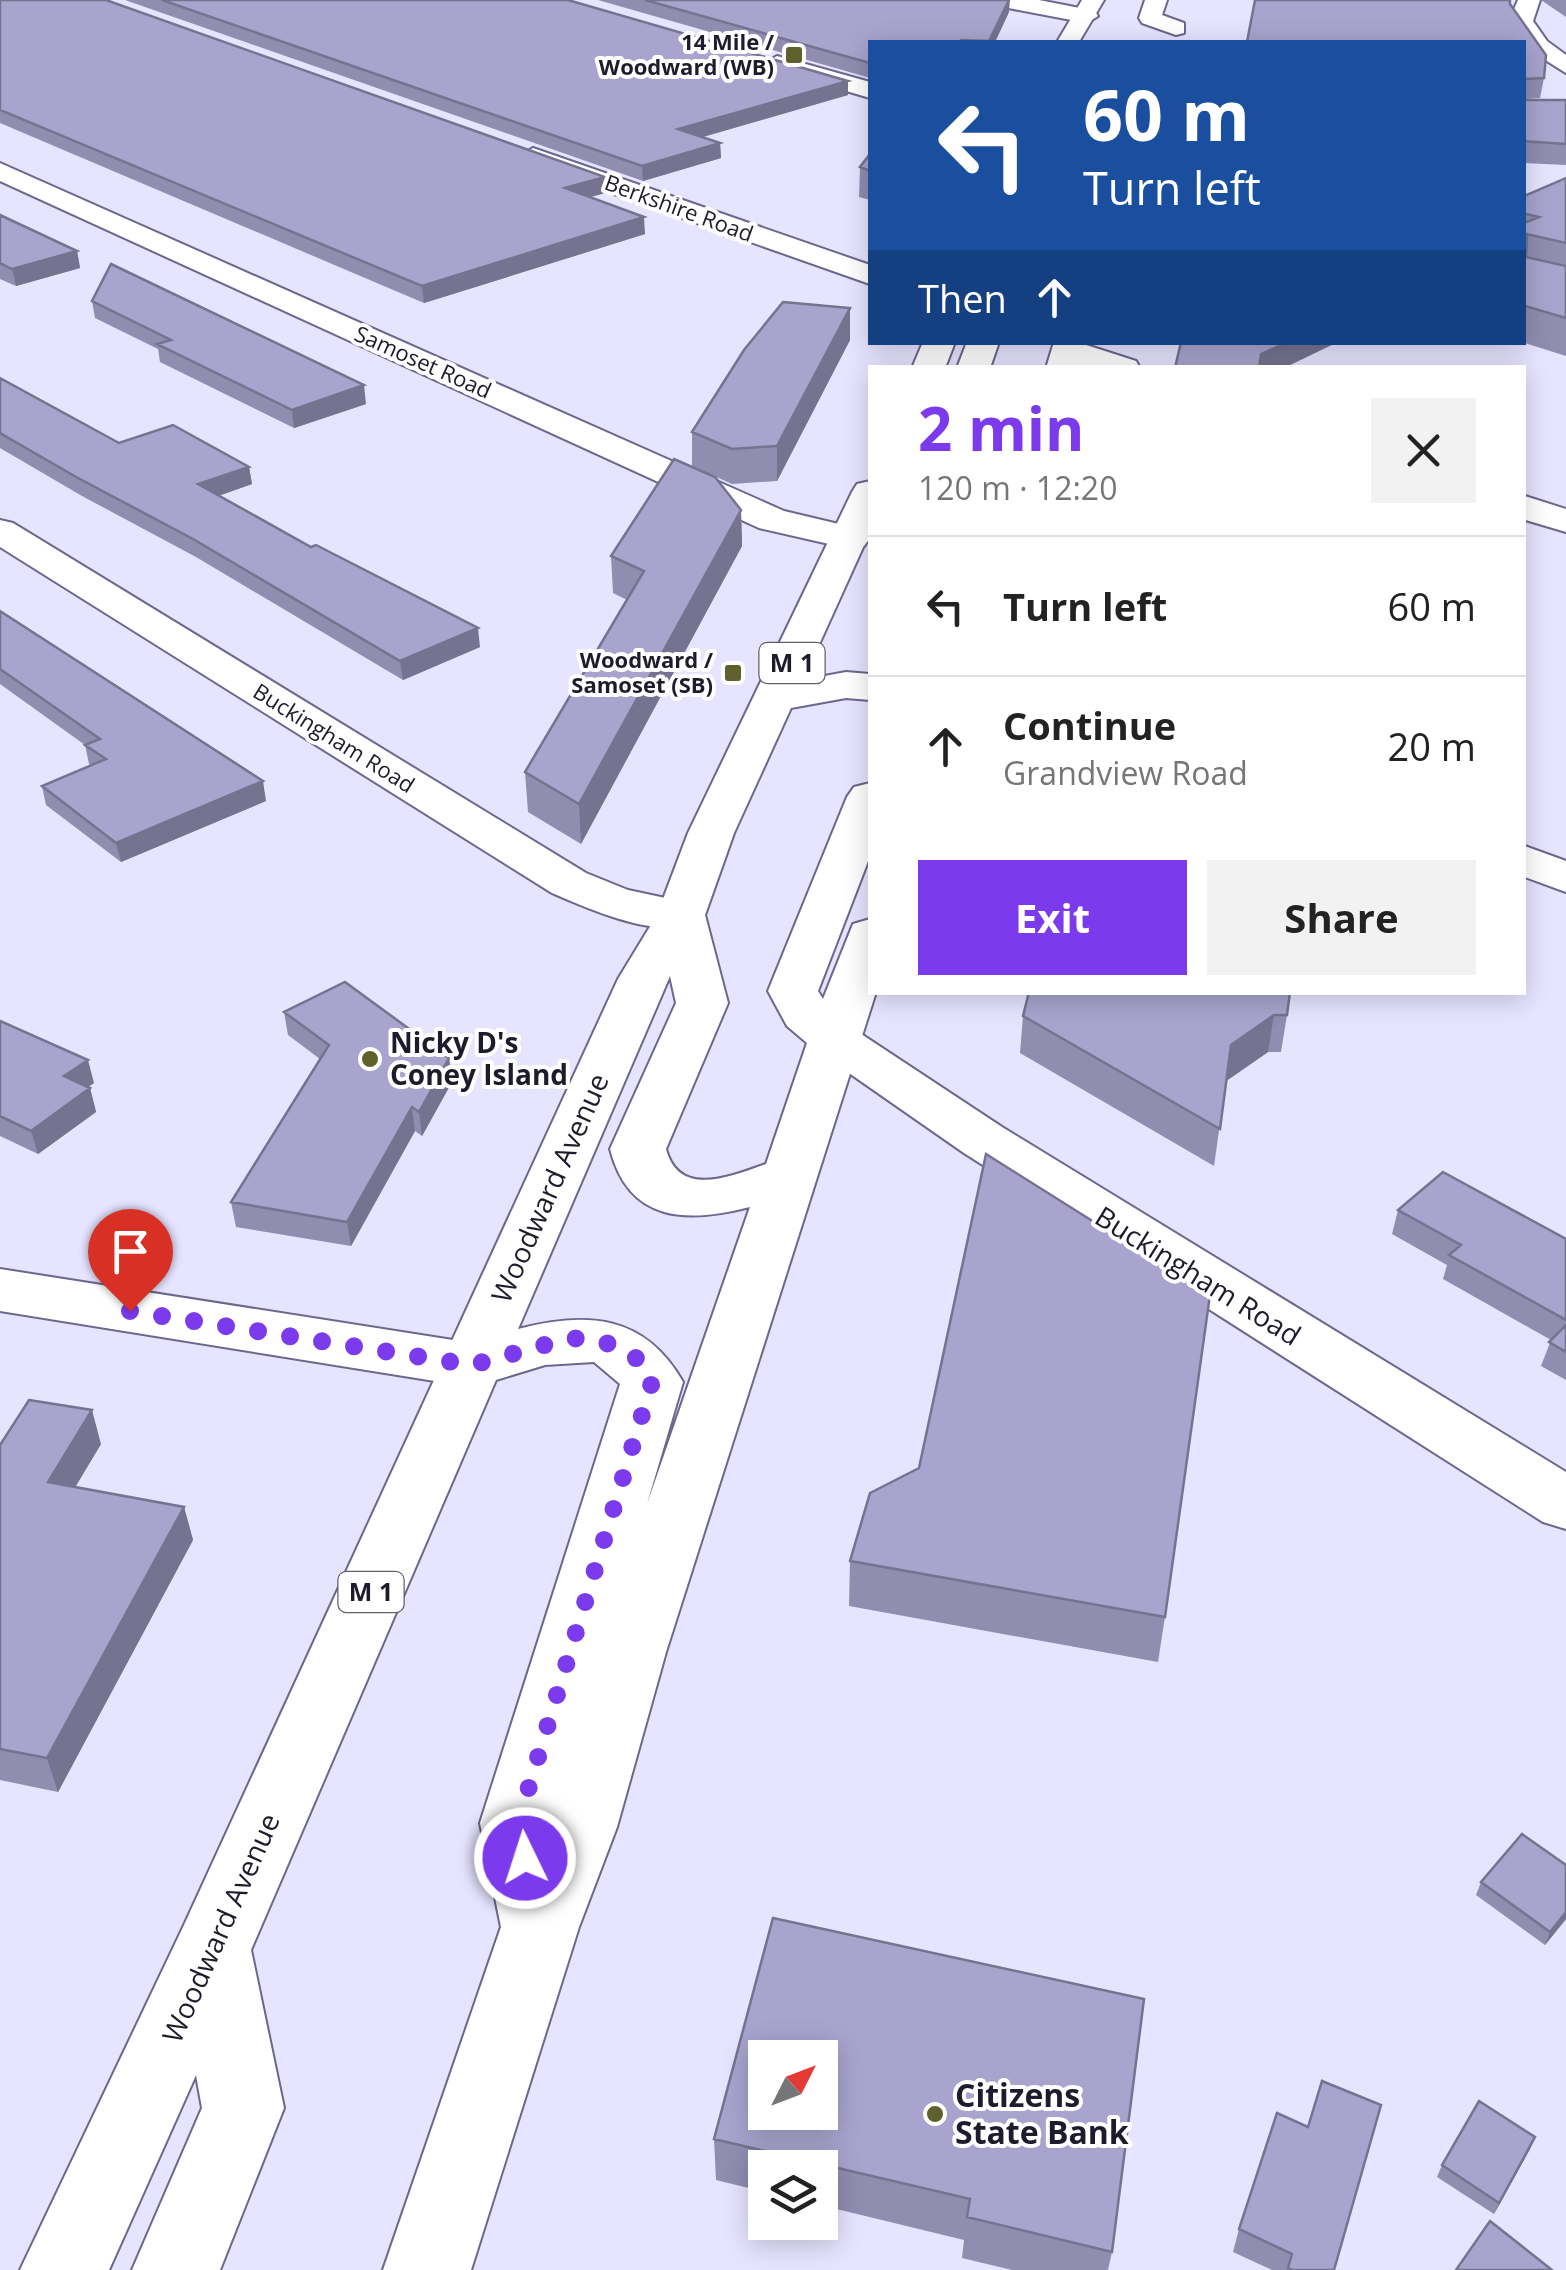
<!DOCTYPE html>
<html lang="en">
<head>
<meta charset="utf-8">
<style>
  :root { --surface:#fff; --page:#f2f2f2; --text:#222; --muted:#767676; --line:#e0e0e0; --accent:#7c3aed }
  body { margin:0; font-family:"Open Sans",sans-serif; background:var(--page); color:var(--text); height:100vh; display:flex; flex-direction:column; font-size:38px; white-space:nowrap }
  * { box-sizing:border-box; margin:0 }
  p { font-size:32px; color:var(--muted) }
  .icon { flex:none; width:55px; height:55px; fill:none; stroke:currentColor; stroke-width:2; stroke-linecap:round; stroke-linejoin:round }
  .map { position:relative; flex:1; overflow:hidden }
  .details { position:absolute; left:868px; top:365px; width:658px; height:630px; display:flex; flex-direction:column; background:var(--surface); border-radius:0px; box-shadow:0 5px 25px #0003 }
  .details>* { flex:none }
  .hud { position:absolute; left:868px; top:40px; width:658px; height:305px; border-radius:0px; box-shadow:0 5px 25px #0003; background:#1a4fa0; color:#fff; overflow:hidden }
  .needle { width:65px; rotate:48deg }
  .buttons { position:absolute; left:748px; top:2040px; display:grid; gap:20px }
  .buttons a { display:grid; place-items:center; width:90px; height:90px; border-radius:0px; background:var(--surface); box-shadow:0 5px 25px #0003; font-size:50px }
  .pin { position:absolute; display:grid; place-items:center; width:85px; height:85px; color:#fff; margin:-102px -42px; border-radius:50% 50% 50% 0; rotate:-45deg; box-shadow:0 0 10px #0007 }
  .pin .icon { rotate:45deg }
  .me { position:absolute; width:110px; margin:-55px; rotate:356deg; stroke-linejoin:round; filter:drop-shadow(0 0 8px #0008) }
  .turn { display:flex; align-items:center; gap:35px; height:210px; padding:0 50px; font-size:45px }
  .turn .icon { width:130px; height:130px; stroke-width:2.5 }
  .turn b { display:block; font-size:70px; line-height:85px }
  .then { display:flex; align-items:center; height:95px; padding:0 50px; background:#0003; gap:20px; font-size:38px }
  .round { display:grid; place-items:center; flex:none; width:105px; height:105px; border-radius:0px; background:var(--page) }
  .headline { display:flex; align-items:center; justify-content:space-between; height:170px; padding:0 50px }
  h1 { font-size:60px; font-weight:700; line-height:75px; color:var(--accent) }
  .cta { display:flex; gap:20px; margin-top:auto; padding:20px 50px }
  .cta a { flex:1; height:115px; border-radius:0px; background:var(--accent); color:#fff; font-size:40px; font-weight:700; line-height:115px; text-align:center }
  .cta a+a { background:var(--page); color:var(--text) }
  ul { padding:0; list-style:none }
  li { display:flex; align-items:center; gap:30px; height:140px; padding:0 50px; border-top:2px solid var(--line) }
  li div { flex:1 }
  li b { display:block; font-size:38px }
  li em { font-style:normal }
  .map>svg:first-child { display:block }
</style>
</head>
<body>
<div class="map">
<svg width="1566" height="2270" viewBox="0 0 1566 2270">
  <rect width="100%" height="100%" fill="#e6e4ff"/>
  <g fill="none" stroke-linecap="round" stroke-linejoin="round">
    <defs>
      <path id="minor" d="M 992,0 L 1039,0 L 1095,11 L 1098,16 L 1087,23 L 1003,7 Z
        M 1518,0 L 1540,0 L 1533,21 L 1547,41 L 1566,55 L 1566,73 L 1531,51 L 1509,21 Z
        M 533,148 L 870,265 L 870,284 L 523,162 L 520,156 Z
        M 0,163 L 784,511 L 864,530 L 870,538 L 864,546 L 851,549 L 759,528 L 0,181 Z
        M 1077,342 L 1136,361 L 1140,368 C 1114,368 1069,374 1052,350 L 1057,343 Z
        M 1522,495 L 1566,509 L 1566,532 L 1522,519 Z
        M 0,520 L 13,523 L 586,873 L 628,890 L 698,905 L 705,915 L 698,925 C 652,937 594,911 552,893 L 0,547 Z
        M 1522,845 L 1566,861 L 1566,892 L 1522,876 Z
        M 834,1023 L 852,1028 L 1002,1127 L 1566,1472 L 1566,1529 L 1543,1522 L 964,1153 L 816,1050 L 808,1039 L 816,1028 Z
        M 0,1269 L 472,1343 L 494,1349 L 503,1365 L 494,1381 L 472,1387 L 0,1311 Z"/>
      <path id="major" d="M 1082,0 L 1104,0 L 1079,42 L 1057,42 Z
        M 1145,0 L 1167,0 L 1162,15 L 1184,23 L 1184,33 L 1176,35 L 1142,23 L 1139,18 Z
        M 777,56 L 870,82 L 870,98 L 768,68 L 765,63 Z
        M 923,342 L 955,342 L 945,368 L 912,368 Z
        M 967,342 L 999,342 L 990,368 L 957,368 Z
        M 1054,342 L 1086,342 L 1079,368 L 1046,368 Z
        M 870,481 L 870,532 L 803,680 L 846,672 L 870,674 L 870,700 L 846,698 L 791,708 L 734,833 L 705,915 L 728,1003 L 666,1149 C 679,1198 729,1177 766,1164 L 807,1043 L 787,1026 L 768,991 L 847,797 L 854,787 L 870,783 L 870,856 L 818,991 L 823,999 L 853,924 L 870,919 L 870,992 L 876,992 L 666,1652 L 617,1827 L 579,1927 L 471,2270 L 383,2270 L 501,1927 L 480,1823 L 620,1384 L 594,1362 L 545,1365 L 496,1380 L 251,1950 L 284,2108 L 220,2270 L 132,2270 L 202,2108 L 196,2075 L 109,2270 L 20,2270 L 184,1925 L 618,979 L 657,915 L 688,833 L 852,492 L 857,484 ZM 670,976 L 676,1003 L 610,1149 C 629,1223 687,1223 750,1207 L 647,1504 L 683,1382 C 645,1315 588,1311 518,1329 Z"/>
    </defs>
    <use href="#minor" stroke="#6b678d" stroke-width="4"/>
    <use href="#major" stroke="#6b678d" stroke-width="4"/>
    <use href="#minor" fill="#fff" fill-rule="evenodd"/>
    <use href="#major" fill="#fff" fill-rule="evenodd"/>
  </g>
  <path fill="#908db1" d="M 0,0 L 605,177 L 605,193 L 590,197 L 645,234 L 424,303 L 0,123 Z
    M 125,0 L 568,0 L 848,95 L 703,137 L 720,143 L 721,158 L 643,181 Z
    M 598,0 L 1010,0 L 1009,12 L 995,42 L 870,42 L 870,78 Z
    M 1541,0 L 1566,0 L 1566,17 Z
    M 1510,4 L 1544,78 L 1540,98 L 1523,99 L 1566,100 L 1566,165 L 1522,163 L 1522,42 Z
    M 870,154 L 870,200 L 859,197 L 860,167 Z
    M 1566,178 L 1566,356 L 1522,342 L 1522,197 Z
    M 0,215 L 77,251 L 80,268 L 16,286 L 0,279 Z
    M 92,301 L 366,404 L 294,428 L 160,362 L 158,349 L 95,318 Z
    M 850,308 L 850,340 L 777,481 L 732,484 L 692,466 L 692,432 Z
    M 0,378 L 119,443 L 249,467 L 252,484 L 218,496 L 480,647 L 403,680 L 196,557 L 82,496 L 0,448 Z
    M 741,510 L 742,546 L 581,844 L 528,812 L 525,772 L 627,600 L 613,593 L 611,556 Z
    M 0,611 L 266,801 L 121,862 L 46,805 L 42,786 L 92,765 L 89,764 L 85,745 L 0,684 Z
    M 284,1012 L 449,1058 L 452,1082 L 422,1136 L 415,1131 L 351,1246 L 236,1227 L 231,1202 L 320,1059 L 288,1035 Z
    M 1287,1015 L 1281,1052 L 1268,1052 L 1226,1081 L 1214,1166 L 1020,1053 L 1023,1016 Z
    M 0,1021 L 94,1083 L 87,1087 L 90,1088 L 96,1112 L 38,1154 L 0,1136 Z
    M 1398,1210 L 1566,1239 L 1566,1380 L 1541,1366 L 1551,1340 L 1443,1279 L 1447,1265 L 1392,1234 Z
    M 101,1444 L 75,1487 L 184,1507 L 193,1540 L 58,1792 L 0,1780 L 0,1445 Z
    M 919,1468 L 1165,1617 L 1158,1662 L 849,1606 L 850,1561 Z
    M 1481,1882 L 1566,1919 L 1545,1945 L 1476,1895 Z
    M 773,1918 L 1112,2252 L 1108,2270 L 1012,2270 L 962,2258 L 964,2240 L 820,2205 L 820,2168 L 765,2168 L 765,2192 L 716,2180 L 714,2139 Z
    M 1530,2149 L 1494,2214 L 1437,2177 L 1442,2165 Z
    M 1239,2229 L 1334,2270 L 1272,2270 L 1233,2252 Z"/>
  <path fill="#767390" d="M 1009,0 L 1009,12 L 995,42 L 989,42 Z
    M 848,81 L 848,95 L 678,144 L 678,129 Z
    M 720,143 L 721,158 L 643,181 L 642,166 Z
    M 605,177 L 605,193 L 566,204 L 565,188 Z
    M 644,217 L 645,234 L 424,303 L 422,286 Z
    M 77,251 L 80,268 L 16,286 L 12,269 Z
    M 850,308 L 850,340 L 777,481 L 777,446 Z
    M 1288,342 L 1338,342 L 1284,368 L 1259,368 L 1261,354 Z
    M 364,385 L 366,404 L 294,428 L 292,410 Z
    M 249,467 L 252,484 L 201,502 L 198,484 Z
    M 741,510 L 742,546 L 581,844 L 579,804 Z
    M 478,628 L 480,647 L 403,680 L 400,661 Z
    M 263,781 L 266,801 L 121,862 L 116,843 Z
    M 1274,1015 L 1268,1052 L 1225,1082 L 1231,1045 Z
    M 449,1058 L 452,1082 L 422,1136 L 419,1112 Z
    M 88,1060 L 94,1083 L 70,1100 L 64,1076 Z
    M 90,1088 L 96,1112 L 38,1154 L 31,1131 Z
    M 412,1107 L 415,1131 L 351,1246 L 347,1222 Z
    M 92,1410 L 101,1444 L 58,1516 L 48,1482 Z
    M 184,1507 L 193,1540 L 58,1792 L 47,1758 Z
    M 1566,1912 L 1566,1919 L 1545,1945 L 1550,1932 Z
    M 1535,2137 L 1530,2149 L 1494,2214 L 1499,2203 Z"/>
  <path fill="#a8a4ce" stroke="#767390" stroke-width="2.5" fill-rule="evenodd" d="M 0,0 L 106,0 L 605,177 L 565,188 L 644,217 L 422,286 L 0,110 Z
    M 162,0 L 568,0 L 848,81 L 678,129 L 720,143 L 642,166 Z
    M 645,0 L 1009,0 L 989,41 L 961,40 L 959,42 L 870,42 L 870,63 Z
    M 1255,0 L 1510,0 L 1510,4 L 1546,55 L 1544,78 L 1523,79 L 1523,100 L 1566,100 L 1566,144 L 1522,141 L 1522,42 L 1247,42 Z
    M 870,154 L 870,171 L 860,167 Z
    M 1566,178 L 1566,243 L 1527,234 L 1526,257 L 1566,266 L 1566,318 L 1522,305 L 1522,224 L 1539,217 L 1522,213 L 1522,197 Z
    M 0,215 L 77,251 L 12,269 L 0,263 Z
    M 111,264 L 364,385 L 292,410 L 157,344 L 171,340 L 92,301 Z
    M 783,302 L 850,308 L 777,446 L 732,449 L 692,432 L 744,350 Z
    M 1181,342 L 1288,342 L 1261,354 L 1259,368 L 1175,368 Z
    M 0,378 L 119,443 L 173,425 L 249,467 L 198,484 L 311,547 L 316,545 L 478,628 L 400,661 L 193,539 L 78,478 L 0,433 Z
    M 674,459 L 715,477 L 741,510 L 579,804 L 525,772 L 644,571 L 611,556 Z
    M 0,611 L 263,781 L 116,843 L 42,786 L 106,759 L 85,745 L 100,739 L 0,669 Z
    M 345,982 L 449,1058 L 419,1112 L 412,1107 L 347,1222 L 231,1202 L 329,1045 L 284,1012 Z
    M 1029,992 L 1290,992 L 1287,1015 L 1274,1015 L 1231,1045 L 1220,1129 L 1023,1016 Z
    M 0,1021 L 88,1060 L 64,1076 L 90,1088 L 31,1131 L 0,1116 Z
    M 986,1154 L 1210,1295 L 1165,1617 L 850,1561 L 870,1493 L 919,1468 Z
    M 1443,1172 L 1566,1239 L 1566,1320 L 1449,1255 L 1461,1245 L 1398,1210 Z
    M 1566,1325 L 1566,1352 L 1549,1342 Z
    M 29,1400 L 92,1410 L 48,1482 L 184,1507 L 47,1758 L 0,1749 L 0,1445 Z
    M 1522,1834 L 1566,1865 L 1566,1912 L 1550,1932 L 1481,1882 Z
    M 773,1918 L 1144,1999 L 1112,2252 L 967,2217 L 970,2199 L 714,2139 ZM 765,2058 L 820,2058 L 820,2112 L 765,2112 Z
    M 1322,2081 L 1381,2105 L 1334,2270 L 1292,2270 L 1288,2268 L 1292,2254 L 1239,2229 L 1277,2113 L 1308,2127 Z
    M 1479,2101 L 1535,2137 L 1499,2203 L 1442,2165 Z
    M 1490,2221 L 1552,2270 L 1456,2270 Z"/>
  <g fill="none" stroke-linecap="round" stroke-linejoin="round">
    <path stroke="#7c3aed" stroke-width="18" stroke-dasharray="0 32.4" d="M 130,1311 L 472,1365 L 570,1338 L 598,1340 L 626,1350 L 642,1363 L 652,1382 L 518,1823 L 525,1858"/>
  </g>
  <g fill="#60602d" stroke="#fff" stroke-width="4">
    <rect x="784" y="45" width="20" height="20" rx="5"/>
    <rect x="723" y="663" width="20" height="20" rx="5"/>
    <circle cx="370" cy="1059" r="10"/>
    <circle cx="935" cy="2114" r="10"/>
  </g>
  <g text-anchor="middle" stroke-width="8" stroke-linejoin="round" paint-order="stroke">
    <g font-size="22" font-weight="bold" fill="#1e1c2c" stroke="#fff" text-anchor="end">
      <text x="774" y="50">14 Mile /<tspan x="774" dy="25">Woodward (WB)</tspan></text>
      <text x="713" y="668">Woodward /<tspan x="713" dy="25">Samoset (SB)</tspan></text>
    </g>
    <g font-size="22" fill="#1e1c2c" stroke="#fff">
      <text transform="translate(679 208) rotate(20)" y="8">Berkshire Road</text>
      <text transform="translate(423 362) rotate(24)" y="8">Samoset Road</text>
      <text transform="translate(334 738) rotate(32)" y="8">Buckingham Road</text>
    </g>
    <g fill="#fff" stroke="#62606b" stroke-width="2.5">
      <rect x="759.5" y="643" width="65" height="40" rx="8"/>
      <rect x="338.5" y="1572" width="65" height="40" rx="8"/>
    </g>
    <g font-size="25" font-weight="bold" fill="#1e1c2c">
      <text x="792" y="672">M 1</text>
      <text x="371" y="1601">M 1</text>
    </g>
    <g font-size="28" font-weight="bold" fill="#1e1c2c" stroke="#fff" text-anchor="start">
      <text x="390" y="1053">Nicky D's<tspan x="390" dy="32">Coney Island</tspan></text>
    </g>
    <g font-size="28" fill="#1e1c2c" stroke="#fff">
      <text transform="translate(550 1188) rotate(-66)" y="10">Woodward Avenue</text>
      <text transform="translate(1198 1276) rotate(32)" y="10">Buckingham Road</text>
      <text transform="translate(221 1928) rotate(-66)" y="10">Woodward Avenue</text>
    </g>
    <g font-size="32" font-weight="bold" fill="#1e1c2c" stroke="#fff" text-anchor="start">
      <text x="955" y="2107">Citizens<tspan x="955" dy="37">State Bank</tspan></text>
    </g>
  </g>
</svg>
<div class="buttons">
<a><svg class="needle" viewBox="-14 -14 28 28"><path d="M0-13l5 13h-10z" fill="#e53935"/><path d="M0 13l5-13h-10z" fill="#767676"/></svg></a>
<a><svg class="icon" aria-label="layers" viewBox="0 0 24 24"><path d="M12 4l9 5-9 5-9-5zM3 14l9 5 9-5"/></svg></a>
</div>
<div class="pin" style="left:130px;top:1311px;background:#d93025"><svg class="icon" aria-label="arrive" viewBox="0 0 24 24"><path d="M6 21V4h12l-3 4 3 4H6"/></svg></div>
<svg class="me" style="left:525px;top:1858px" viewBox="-20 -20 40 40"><circle r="17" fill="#7c3aed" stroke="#fff" stroke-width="3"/><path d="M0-11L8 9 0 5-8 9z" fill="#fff"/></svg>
<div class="hud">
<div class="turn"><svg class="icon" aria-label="left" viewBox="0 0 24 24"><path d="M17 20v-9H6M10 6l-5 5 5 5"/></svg><div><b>60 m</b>Turn left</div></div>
<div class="then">Then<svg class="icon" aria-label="ahead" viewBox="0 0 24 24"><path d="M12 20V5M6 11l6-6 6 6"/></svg></div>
</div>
<section class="details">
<div class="headline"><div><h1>2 min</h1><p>120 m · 12:20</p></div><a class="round"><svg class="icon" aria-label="close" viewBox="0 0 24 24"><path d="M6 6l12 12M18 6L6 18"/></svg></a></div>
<ul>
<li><svg class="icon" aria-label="left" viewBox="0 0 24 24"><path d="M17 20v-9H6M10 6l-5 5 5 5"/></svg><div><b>Turn left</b></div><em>60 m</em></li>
<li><svg class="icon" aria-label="ahead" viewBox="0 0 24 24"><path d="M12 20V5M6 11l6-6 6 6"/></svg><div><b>Continue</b><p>Grandview Road</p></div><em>20 m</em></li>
</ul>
<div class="cta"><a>Exit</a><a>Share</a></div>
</section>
</div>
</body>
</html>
